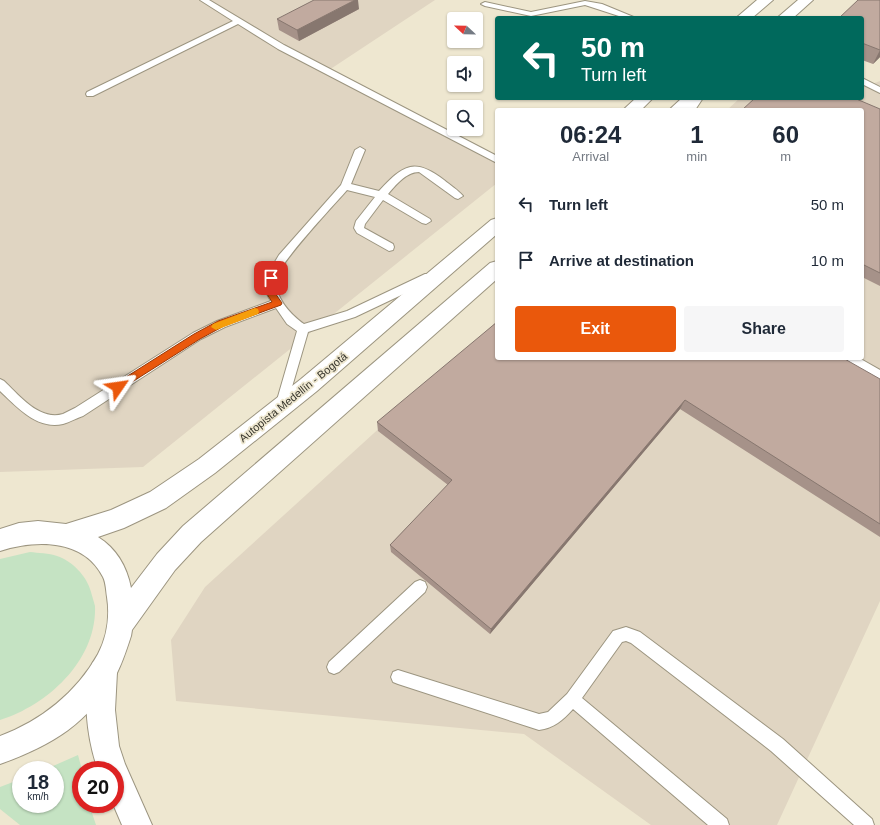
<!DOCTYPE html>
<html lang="en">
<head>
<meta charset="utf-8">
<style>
  :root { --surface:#fff; --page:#f6f6f7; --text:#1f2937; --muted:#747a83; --accent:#ea580c }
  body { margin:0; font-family:Arial,sans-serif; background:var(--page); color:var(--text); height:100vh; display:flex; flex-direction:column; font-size:15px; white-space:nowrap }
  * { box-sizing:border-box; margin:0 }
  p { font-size:13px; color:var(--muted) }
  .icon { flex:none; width:22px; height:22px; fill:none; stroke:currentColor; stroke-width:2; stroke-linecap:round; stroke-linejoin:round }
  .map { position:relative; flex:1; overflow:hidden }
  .drawer { position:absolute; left:495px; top:108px; width:369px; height:252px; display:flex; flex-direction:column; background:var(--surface); border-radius:4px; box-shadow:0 1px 3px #0004 }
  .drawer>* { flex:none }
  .top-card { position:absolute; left:495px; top:16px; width:369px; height:84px; border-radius:4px; box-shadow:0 1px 3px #0004; background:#00695c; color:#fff; overflow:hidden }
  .needle { width:26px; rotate:292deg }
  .tools { position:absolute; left:447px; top:12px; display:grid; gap:8px }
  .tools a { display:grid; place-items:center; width:36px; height:36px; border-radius:4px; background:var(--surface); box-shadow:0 1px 3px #0004; font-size:20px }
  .speed { position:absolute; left:12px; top:761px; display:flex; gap:8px; font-size:20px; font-weight:700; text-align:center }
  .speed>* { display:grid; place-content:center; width:52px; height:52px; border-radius:50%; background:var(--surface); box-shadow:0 1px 3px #0004; line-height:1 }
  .speed small { font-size:10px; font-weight:400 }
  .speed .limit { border:6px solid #d22; background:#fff; color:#111 }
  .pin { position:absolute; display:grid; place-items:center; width:34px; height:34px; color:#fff; margin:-17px; border-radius:8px; box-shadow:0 2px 6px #0006 }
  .me { position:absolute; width:44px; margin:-22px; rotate:58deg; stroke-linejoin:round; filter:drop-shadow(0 0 3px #0008) }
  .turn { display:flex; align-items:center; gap:14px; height:84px; padding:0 20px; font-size:18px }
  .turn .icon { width:52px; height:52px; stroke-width:2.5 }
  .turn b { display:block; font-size:28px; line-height:34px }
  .eta { display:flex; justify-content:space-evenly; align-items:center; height:68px; text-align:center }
  .eta b { font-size:24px; font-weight:700; line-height:28px }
  .cta { display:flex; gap:8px; margin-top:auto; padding:8px 20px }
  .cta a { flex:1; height:46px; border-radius:4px; background:var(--accent); color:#fff; font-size:16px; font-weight:700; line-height:46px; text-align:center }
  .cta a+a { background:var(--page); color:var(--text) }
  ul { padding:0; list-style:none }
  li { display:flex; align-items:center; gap:12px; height:56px; padding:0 20px }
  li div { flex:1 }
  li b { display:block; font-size:15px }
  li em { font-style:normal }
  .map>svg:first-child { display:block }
</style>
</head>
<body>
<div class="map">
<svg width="880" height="825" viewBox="0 0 880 825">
  <rect width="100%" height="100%" fill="#eee7d0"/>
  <path fill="#e0d5c2" d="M 0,0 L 435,0 L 326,72 L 497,164 L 497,183 L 143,467 L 0,472 Z
    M 862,80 L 872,84 L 880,81 L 880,601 L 777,825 L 651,825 L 524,734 L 176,701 L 171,640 L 205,587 L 497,321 L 497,358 L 862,358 L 862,110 L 727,110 L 740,98 L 862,98 Z"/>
  <path fill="#c5e3c3" d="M 30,552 C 38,553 49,553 57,556 C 72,561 87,576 91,592 C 92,596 94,602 95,606 C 97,660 48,705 0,720 L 0,559 Z
    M 78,755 L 82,770 L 81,804 L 89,804 L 96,825 L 20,825 L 0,809 L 0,787 L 21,779 L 21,804 L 55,804 L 55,770 L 44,770 Z"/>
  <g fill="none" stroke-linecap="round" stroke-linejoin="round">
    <defs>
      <path id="service" d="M 200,0 L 209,0 L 284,45 L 497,156 L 497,163 L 278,49 L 238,24 L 93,96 L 87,96 L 86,94 L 87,92 L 233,21 Z
        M 585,1 L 602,4 L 636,18 L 625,18 L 585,5 L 531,16 L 485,6 L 481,4 L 485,2 L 531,12 Z
        M 862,78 L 880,87 L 880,93 L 862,84 Z
        M 695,98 L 703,98 L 695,110 L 687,110 Z
        M 360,147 L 365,150 L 351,184 L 379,191 C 403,165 414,157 444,180 C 450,185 458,190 463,196 L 458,199 L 455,198 L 419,172 C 406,172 395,186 388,194 L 430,219 L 431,221 L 426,224 L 422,223 L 383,200 L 365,224 L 364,228 L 393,244 L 394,247 L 393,250 L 389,251 L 357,233 L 354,228 L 356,221 L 375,197 L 347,190 C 334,205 278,264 276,279 C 274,297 291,315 304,324 L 347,311 L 425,274 L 433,274 L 434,277 L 433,280 L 355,317 L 308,332 L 285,411 L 281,412 L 277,411 L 275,407 L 297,331 L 287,324 L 276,308 L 225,327 L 201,339 L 83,416 C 77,418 70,422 63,424 C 37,430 17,407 0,391 L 0,379 L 4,381 C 19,395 39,421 63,414 C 67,412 71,410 75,408 L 193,333 L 217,321 L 271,301 C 266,294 263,284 267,275 L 279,255 L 341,185 L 355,150 Z
        M 843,358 L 859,358 L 880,370 L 880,381 L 845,361 Z
        M 420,580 L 425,582 L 427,587 L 425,592 L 339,672 L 334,674 L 329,672 L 327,667 L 329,662 L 415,582 Z
        M 626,627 L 640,632 L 783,739 L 872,819 L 874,825 L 854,825 L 771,751 L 631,643 L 626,641 L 622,642 L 582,698 L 727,819 L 729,825 L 708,825 L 573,709 C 563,720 554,728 539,730 L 398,684 L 393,682 L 391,677 L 393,672 L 398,670 L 539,714 L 548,712 L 567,694 L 613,631 Z"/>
      <path id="secondary" d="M 103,658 L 113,662 L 117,672 L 115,710 L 119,746 L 125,764 L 152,825 L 122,825 L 113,804 L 115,804 L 115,770 L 98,770 C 87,739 81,693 93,662 Z"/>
      <path id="trunk" d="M 757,0 L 773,0 L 752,18 L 736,18 Z
        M 798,0 L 813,0 L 793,18 L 777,18 Z
        M 636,98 L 653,98 L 641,110 L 623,110 Z
        M 682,98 L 699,98 L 687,110 L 669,110 Z
        M 497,218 L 497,234 L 317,391 L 215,473 L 166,508 L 124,528 L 98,537 C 116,548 127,567 131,588 L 157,554 L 183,526 L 490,263 L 497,261 L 497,279 L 201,542 L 175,570 L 132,630 L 131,636 C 127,648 123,661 117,673 C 89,723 53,745 0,764 L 0,736 C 41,721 77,692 98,654 C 107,637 110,616 107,597 C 106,591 106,583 103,577 C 83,538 35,540 0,551 L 0,529 L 19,523 L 38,521 L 66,524 L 111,510 L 150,492 L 199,459 L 301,379 L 491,220 Z"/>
    </defs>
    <use href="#service" stroke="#9c9580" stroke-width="2"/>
    <use href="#secondary" stroke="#9c9580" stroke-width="2"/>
    <use href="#trunk" stroke="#9c9580" stroke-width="2"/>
    <use href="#service" fill="#fff" fill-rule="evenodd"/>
    <use href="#secondary" fill="#fff" fill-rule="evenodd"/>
    <use href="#trunk" fill="#fff" fill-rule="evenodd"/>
  </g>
  <path fill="#a69289" d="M 880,0 L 880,57 L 873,64 L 862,60 L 862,18 Z
    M 359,9 L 299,41 L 279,30 L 277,19 Z
    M 880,109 L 880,286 L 862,277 L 862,110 Z
    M 880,379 L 880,537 L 680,409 L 490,634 L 391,552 L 390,545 L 448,485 L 378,431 L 377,422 Z"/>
  <path fill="#87776f" d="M 355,0 L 358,0 L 359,9 L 299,41 L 297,30 Z
    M 880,50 L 880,57 L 873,64 Z
    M 685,400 L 680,409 L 490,634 L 491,629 Z"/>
  <path fill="#c1aa9f" stroke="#87776f" d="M 314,0 L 355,0 L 297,30 L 277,19 Z
    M 858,0 L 880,0 L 880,50 L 862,43 L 862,18 L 839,18 Z
    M 755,98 L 854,98 L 880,109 L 880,273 L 862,264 L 862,110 L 742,110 Z
    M 497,322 L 497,358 L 843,358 L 880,379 L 880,524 L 685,400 L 491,629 L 390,545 L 452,480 L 377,422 Z"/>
  <path fill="#ea580c" stroke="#983908" d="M 271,275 L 275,278 L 275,293 L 282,303 L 281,305 L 224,326 L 200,339 L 121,389 L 115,389 L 114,387 L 115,384 L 194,334 L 218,321 L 272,302 L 267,294 L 267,278 Z"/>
  <path fill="#f59e0b" d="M 255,308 L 258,309 L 259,312 L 258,314 L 216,330 L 211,327 L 213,324 Z"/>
  <g text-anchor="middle" stroke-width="3.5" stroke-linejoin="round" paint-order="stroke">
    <g font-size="11" fill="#36342b" stroke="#eee7d0">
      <text transform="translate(293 397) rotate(-39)" y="4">Autopista Medellín - Bogotá</text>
    </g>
  </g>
</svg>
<div class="tools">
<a><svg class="needle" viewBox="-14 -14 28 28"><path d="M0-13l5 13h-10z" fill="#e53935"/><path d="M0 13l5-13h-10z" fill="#747a83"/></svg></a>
<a><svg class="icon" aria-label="sound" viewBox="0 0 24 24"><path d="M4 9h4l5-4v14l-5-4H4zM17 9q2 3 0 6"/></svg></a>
<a><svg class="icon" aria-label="search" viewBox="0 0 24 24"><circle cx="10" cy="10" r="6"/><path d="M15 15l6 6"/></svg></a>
</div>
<div class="speed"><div>18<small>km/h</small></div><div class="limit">20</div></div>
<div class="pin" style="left:271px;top:278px;background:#d93025"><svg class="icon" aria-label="arrive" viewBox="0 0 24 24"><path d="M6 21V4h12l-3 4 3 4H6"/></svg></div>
<svg class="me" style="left:118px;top:387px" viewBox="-20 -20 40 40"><path d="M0-17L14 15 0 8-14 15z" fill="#ea580c" stroke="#fff" stroke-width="4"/></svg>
<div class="top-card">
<div class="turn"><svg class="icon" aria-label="left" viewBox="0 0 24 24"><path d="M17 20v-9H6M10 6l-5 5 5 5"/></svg><div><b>50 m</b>Turn left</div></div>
</div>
<section class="drawer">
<div class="eta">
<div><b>06:24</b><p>Arrival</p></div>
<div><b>1</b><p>min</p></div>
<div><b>60</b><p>m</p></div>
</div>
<ul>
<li><svg class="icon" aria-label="left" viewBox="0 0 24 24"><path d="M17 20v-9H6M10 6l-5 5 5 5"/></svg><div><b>Turn left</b></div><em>50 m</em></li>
<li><svg class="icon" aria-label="arrive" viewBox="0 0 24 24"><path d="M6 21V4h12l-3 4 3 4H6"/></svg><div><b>Arrive at destination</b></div><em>10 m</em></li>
</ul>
<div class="cta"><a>Exit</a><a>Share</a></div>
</section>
</div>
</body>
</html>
